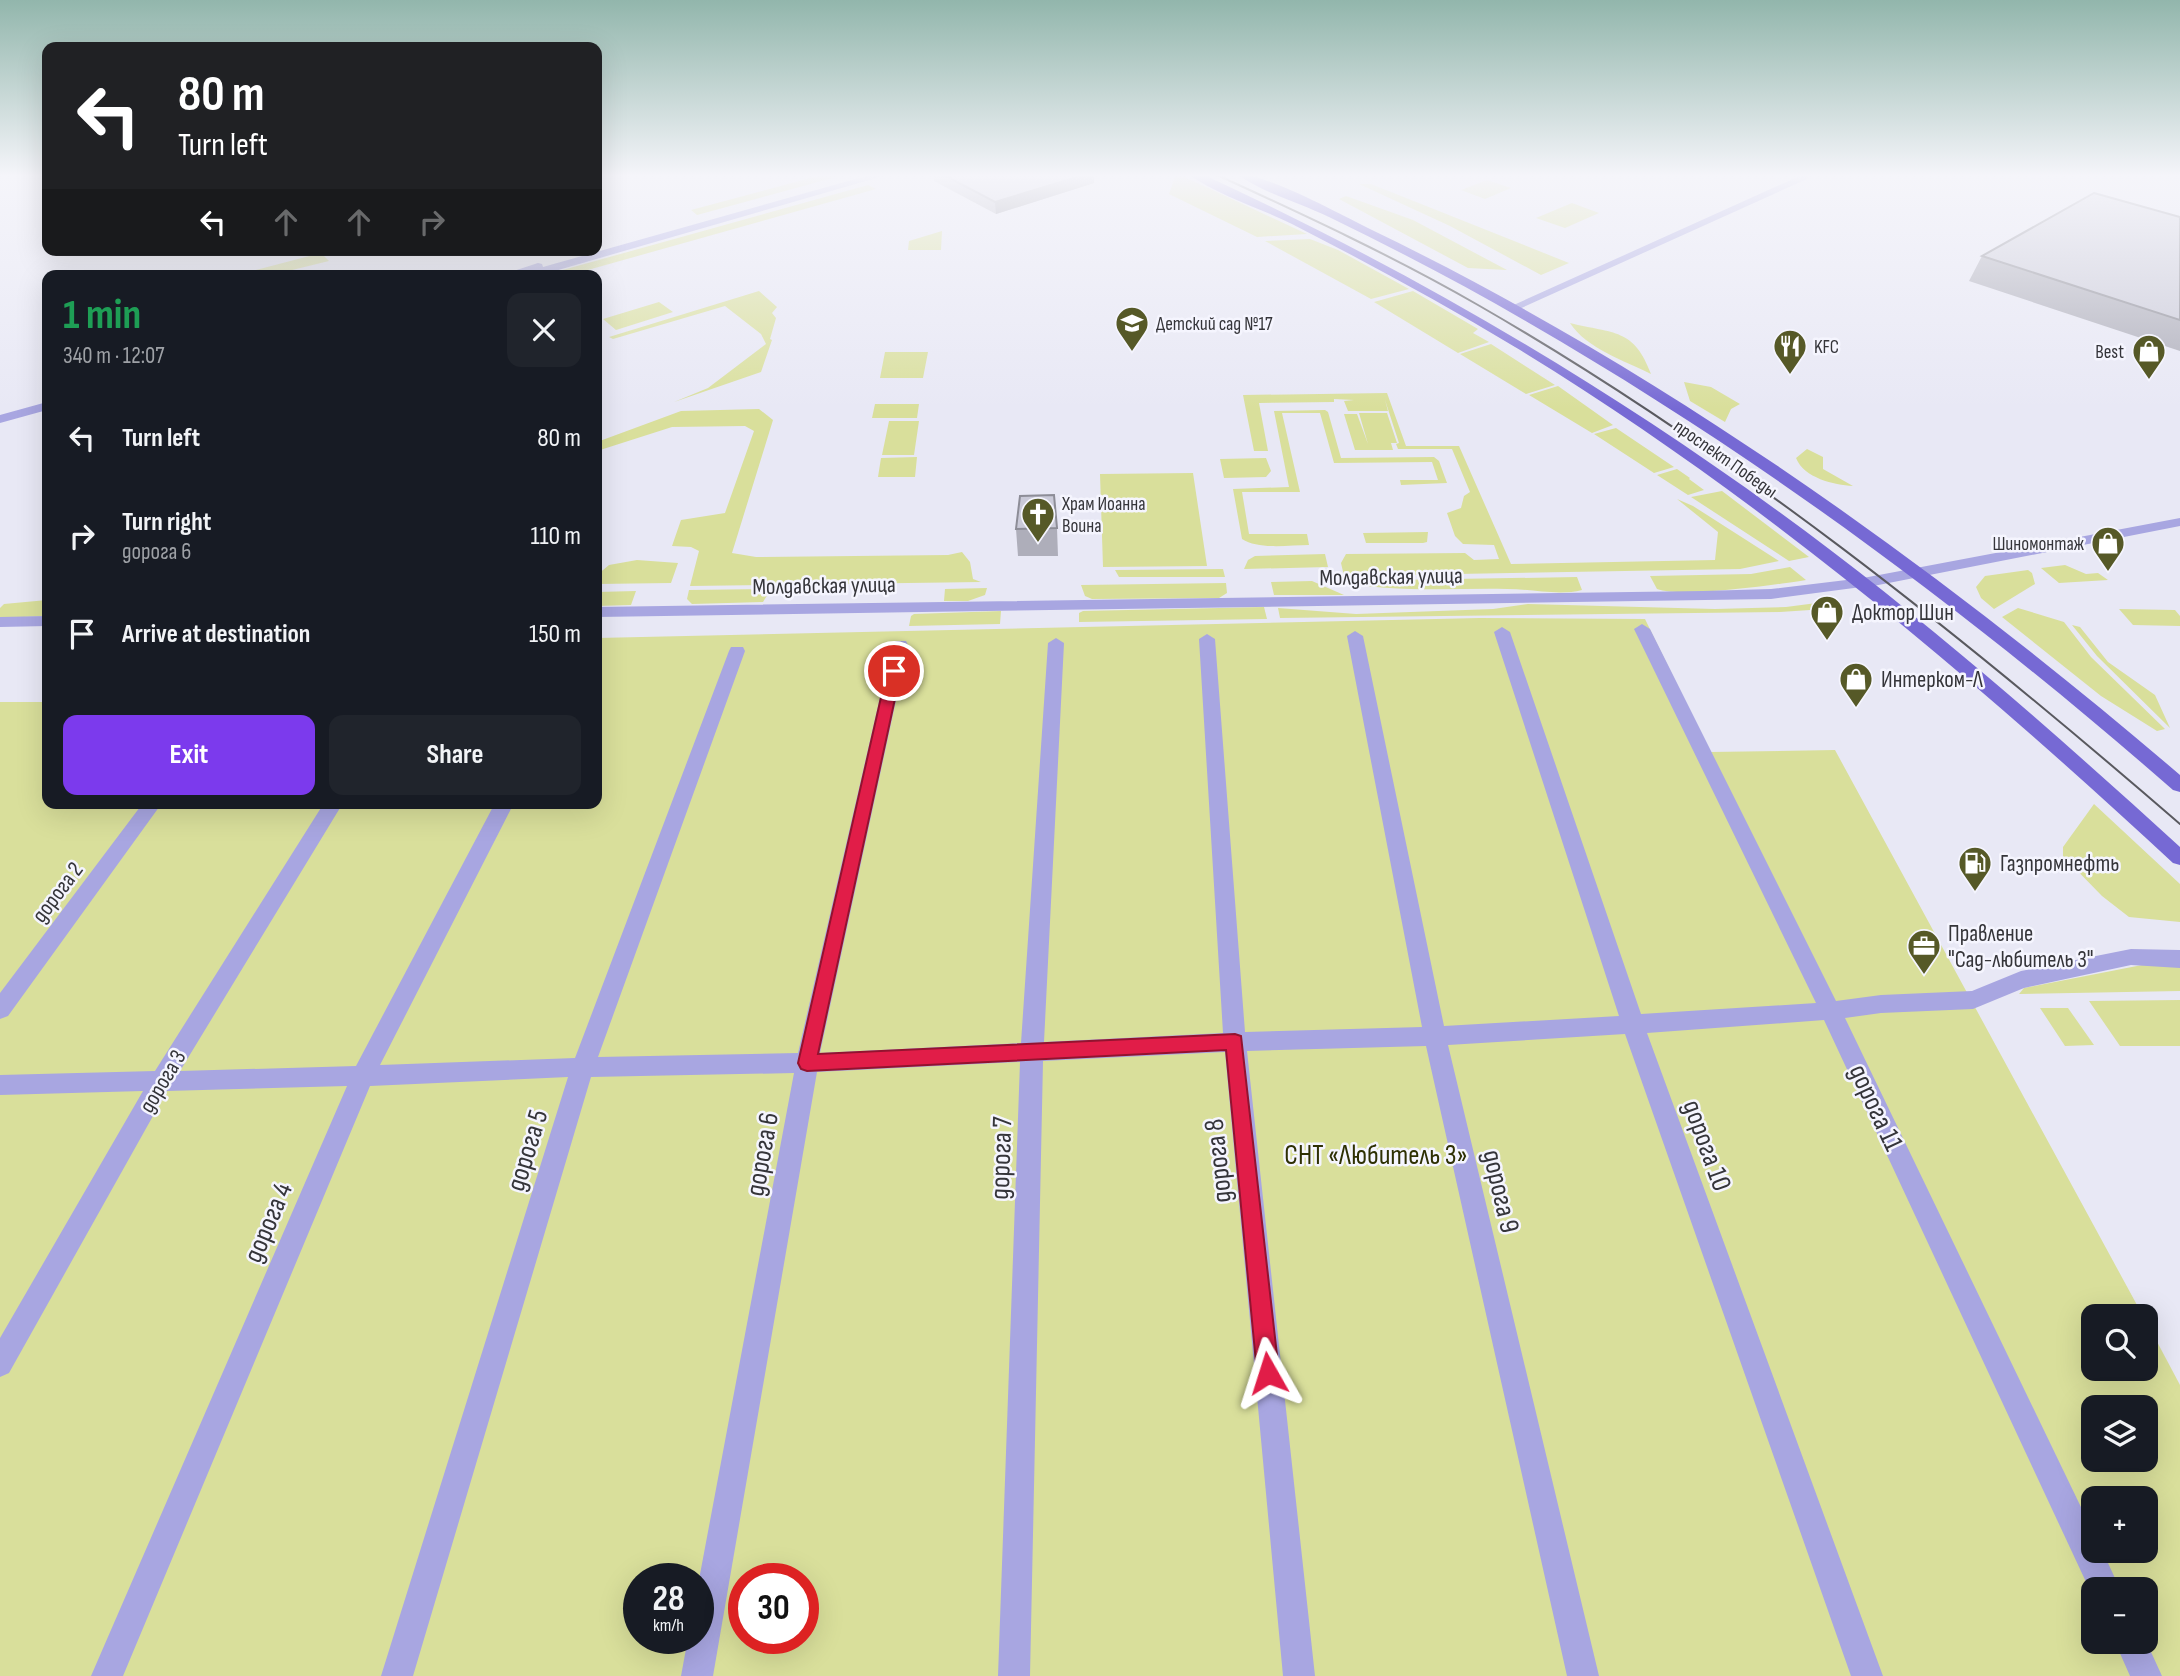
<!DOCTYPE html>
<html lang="en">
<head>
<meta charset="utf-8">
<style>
  :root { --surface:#171b24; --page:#20242c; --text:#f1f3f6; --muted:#9ea1a6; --accent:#7c3aed }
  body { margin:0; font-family:"Sofia Sans Condensed",sans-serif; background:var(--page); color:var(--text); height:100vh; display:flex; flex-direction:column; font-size:26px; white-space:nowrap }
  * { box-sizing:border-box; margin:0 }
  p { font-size:23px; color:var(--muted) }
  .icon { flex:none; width:38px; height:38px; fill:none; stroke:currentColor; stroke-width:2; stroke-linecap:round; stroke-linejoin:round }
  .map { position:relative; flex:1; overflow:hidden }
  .details { position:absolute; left:42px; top:270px; width:560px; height:539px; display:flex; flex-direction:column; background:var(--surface); border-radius:14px; box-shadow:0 7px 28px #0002 }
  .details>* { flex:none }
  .top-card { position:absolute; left:42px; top:42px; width:560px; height:214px; border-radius:14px; box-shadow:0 7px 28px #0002; background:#202124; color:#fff; overflow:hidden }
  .tools { position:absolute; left:2081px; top:1304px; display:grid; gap:14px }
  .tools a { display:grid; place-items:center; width:77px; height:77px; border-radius:14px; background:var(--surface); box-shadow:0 7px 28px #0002; font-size:35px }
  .speed { position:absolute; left:623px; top:1563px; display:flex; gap:14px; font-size:35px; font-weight:700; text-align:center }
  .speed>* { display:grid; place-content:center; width:91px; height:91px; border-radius:50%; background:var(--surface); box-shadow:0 7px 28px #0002; line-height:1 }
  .speed small { font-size:18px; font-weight:400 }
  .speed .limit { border:10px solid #d22; background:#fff; color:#111 }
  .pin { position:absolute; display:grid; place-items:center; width:60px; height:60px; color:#fff; margin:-30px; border:4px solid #fff; border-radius:50%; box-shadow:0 2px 7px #0007 }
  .me { position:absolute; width:77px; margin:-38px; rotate:354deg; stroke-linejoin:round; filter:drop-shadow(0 0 5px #0008) }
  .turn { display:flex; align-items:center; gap:24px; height:147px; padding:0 21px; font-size:32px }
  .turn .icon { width:91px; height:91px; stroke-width:2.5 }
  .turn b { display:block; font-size:49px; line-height:60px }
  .lanes { display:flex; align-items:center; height:66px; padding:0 21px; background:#0003; justify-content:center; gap:35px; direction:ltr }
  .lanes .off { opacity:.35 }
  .round { display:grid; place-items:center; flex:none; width:74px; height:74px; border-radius:14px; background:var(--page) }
  .summary { display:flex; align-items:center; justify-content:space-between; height:119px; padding:0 21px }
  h1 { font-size:42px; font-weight:700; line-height:52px; color:#1e9e55 }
  .primary-button { display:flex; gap:14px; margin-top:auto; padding:14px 21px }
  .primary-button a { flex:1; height:80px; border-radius:14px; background:var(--accent); color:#fff; font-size:28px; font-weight:700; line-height:80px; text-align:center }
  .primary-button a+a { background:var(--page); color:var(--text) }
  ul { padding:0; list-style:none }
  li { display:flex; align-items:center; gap:21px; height:98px; padding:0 21px }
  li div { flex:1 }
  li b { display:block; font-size:26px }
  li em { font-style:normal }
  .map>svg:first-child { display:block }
</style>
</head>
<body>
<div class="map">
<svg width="2180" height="1676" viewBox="0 0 2180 1676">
  <rect width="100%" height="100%" fill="#e8e8f5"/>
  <path fill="#d9df9b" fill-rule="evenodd" d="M 825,174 L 847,174 L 697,215 L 691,210 Z
    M 1176,174 L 1178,174 L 1307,234 L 1257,237 L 1169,194 Z
    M 1487,180 L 1511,188 L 1485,199 L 1461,190 Z
    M 1359,184 L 1371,184 L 1569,263 L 1541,275 L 1450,226 Z
    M 868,185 L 876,189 L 570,275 L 545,275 Z
    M 1346,196 L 1413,220 L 1507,270 L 1468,268 L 1339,199 Z
    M 1572,203 L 1599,213 L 1565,228 L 1536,218 Z
    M 942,231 L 941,250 L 908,250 L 909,241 Z
    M 1310,239 L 1338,250 L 1409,289 L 1371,299 L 1265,241 Z
    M 321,253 L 329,261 L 288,271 L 290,275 L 237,275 Z
    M 759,291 L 777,307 L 772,313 L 776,318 L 770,339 L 772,340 L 761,372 L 674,402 L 708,388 L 766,344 L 761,334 L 725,306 L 613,339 L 609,337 Z
    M 1413,291 L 1478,329 L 1473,333 L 1489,342 L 1458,353 L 1374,302 Z
    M 659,302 L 673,312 L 616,330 L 603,319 Z
    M 1570,323 C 1614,334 1634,328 1651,374 C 1625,361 1586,348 1570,323 Z
    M 1491,344 L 1555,385 L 1526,394 L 1460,354 Z
    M 885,352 L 928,352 L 923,378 L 880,378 Z
    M 1684,382 L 1711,387 L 1740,404 L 1731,409 L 1725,422 L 1690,401 Z
    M 1558,386 L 1613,425 L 1592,433 L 1529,395 Z
    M 1387,393 L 1406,446 L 1459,446 L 1511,564 L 1715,560 L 1718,532 L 1677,499 L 1693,506 L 1779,561 L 1740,569 L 1344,576 L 1341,563 L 1346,554 L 1465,553 L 1474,560 L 1499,559 L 1494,545 L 1463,544 L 1455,536 L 1447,513 L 1461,508 L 1464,496 L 1470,492 L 1452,449 L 1398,449 L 1396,444 L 1399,443 L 1385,400 L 1388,411 L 1348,411 L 1344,401 L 1354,400 L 1334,399 L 1334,402 L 1259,403 L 1268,451 L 1254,451 L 1243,395 Z
    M 875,404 L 919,404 L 917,418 L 872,418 Z
    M 759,409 L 773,420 L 732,553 L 756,557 L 948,555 L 962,552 L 970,562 L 973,579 L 981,582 L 690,586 L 699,551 L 691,547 L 672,546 L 681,520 L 725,513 L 754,431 L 745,426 L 672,427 L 597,451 L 597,442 L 681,411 Z
    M 1325,410 L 1328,412 L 1341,458 L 1434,457 L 1439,461 L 1447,483 L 1401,485 L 1400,480 L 1438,480 L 1432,462 L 1334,463 L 1320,413 L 1282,413 L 1300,492 L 1242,492 L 1249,534 L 1307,534 L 1309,545 C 1289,545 1259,550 1242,539 L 1233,489 L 1289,487 L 1274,411 Z
    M 1359,413 L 1387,413 L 1397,443 L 1391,443 L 1393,450 L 1355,450 L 1344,414 L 1357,414 L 1368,444 Z
    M 889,421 L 919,421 L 914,455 L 882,455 Z
    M 1616,428 L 1674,467 L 1654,473 L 1594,434 Z
    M 1807,449 L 1823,457 L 1823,469 L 1853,486 C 1834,485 1804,478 1796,458 Z
    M 917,457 L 915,477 L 878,477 L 881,458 Z
    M 1266,458 L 1271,471 L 1266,477 L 1224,478 L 1220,459 Z
    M 1677,469 L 1690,478 L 1689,479 L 1704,490 L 1688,495 L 1657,475 Z
    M 1193,473 L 1207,566 L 1103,567 L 1100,474 Z
    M 1722,491 L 1809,557 L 1789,561 L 1691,497 Z
    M 1428,532 L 1427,542 L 1423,543 L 1366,543 L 1363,533 Z
    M 1325,554 L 1328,567 L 1244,569 L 1248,560 L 1255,556 Z
    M 637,560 L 678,563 L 671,583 L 597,584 L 597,575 L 609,565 Z
    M 2065,565 L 2086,574 L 2098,573 L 2108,580 L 2059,583 L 2041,568 Z
    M 1790,567 L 1806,580 C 1775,585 1683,598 1657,589 L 1650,576 L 1751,574 Z
    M 1223,569 L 1225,577 L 1119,577 L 1115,570 Z
    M 2028,570 L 2032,573 L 2035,584 L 1994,609 L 1981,598 L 1976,587 L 1985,576 Z
    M 1577,577 L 1582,590 C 1559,596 1531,589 1507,589 C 1449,588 1393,593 1335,581 Z
    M 1312,581 L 1344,595 L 1274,595 L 1271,582 Z
    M 1226,583 L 1227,593 L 1219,598 L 1092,599 L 1085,596 L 1081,585 Z
    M 987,588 L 985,595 L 968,601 L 944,601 L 945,589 Z
    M 771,589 L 763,602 L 692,604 L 687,599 L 689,590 Z
    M 636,591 L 631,605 L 597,606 L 597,592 Z
    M 47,600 L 47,616 L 0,618 L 0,608 L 4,604 Z
    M 1832,601 L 1840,608 L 1780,612 L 1280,618 L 1278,608 L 1356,614 L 1493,609 L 1528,604 L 1715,609 L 1786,607 Z
    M 1264,607 L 1267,619 L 1079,622 L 1079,613 L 1083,611 Z
    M 2018,608 L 2064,622 L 2091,657 L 2165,729 L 2157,731 L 2101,696 L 2002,617 Z
    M 2119,609 L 2175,610 L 2180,616 L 2180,626 L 2133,625 Z
    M 1001,611 L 1000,624 L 909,626 L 911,616 L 914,614 Z
    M 1480,618 L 1645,619 L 1710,752 L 1835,750 L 2143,1316 L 2093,1316 L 2093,1368 L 2146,1368 L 2146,1321 L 2180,1385 L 2180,1676 L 0,1676 L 0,702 L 47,702 L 47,803 L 597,803 L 597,638 ZM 2093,1407 L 2146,1407 L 2146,1460 L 2093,1460 ZM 2093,1498 L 2146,1498 L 2146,1550 L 2093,1550 ZM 639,1578 L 698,1578 L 698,1638 L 639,1638 ZM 744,1578 L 803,1578 L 803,1638 L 744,1638 ZM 2093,1589 L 2146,1589 L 2146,1642 L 2093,1642 Z
    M 2072,625 L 2080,627 L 2108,662 L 2155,695 L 2170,728 L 2097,656 Z
    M 2094,804 L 2180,884 L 2180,922 L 2129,917 L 2102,896 L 2063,856 L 2063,847 Z
    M 2142,965 L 2180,965 L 2180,991 L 2019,994 L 2024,988 Z
    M 2180,1000 L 2180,1046 L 2120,1046 L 2089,1001 Z
    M 2040,1008 L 2068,1008 L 2094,1045 L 2065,1046 Z"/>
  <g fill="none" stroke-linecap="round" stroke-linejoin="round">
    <path fill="#a8a6e1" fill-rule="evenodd" d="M 1804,174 L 1818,174 L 1517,310 L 1507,308 Z
      M 1863,578 L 1871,583 L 1869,586 L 1771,599 L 597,617 L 597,607 L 1703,591 L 1771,589 Z
      M 47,616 L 47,626 L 0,627 L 0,617 Z
      M 1642,624 L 1650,629 L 1836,1001 L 1881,995 L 1972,991 L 2021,971 L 2131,949 L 2180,950 L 2180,968 L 2131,965 L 2024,988 L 1973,1009 L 1881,1013 L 1845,1018 L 2093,1532 L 2093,1550 L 2102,1550 L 2120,1589 L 2093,1589 L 2093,1597 L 1824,1020 L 1647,1033 L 1883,1676 L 1851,1676 L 1625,1034 L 1448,1045 L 1599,1676 L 1567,1676 L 1426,1046 L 1247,1051 L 1315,1676 L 1283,1676 L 1225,1052 L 1043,1061 L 1030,1676 L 998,1676 L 1020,1062 L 817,1072 L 713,1676 L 681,1676 L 688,1638 L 698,1638 L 698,1585 L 794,1073 L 591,1077 L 413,1676 L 381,1676 L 568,1077 L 370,1086 L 123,1676 L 91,1676 L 347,1086 L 167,1091 L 9,1373 L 0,1377 L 0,1338 L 143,1091 L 0,1095 L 0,1075 L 155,1071 L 324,803 L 343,803 L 180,1071 L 356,1066 L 495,803 L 514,803 L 380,1065 L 575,1058 L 729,651 L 731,647 L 743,647 L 745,651 L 598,1057 L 798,1053 L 892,645 L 894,641 L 906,641 L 908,645 L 820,1053 L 1021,1043 L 1048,643 L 1056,638 L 1064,643 L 1044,1042 L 1223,1033 L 1199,639 L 1207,634 L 1215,639 L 1245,1032 L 1422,1027 L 1347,636 L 1355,631 L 1363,636 L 1444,1026 L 1619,1016 L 1494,632 L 1502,627 L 1510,632 L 1641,1014 L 1816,1003 L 1634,629 Z
      M 143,803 L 162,803 L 8,1016 L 0,1019 L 0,993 Z
      M 2146,1641 L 2162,1676 L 2130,1676 L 2115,1642 Z"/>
    <path fill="#a8a6e1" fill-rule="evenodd" d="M 873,174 L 890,174 L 541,275 L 501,275 L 538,263 L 542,264 L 543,267 Z
      M 47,402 L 47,410 L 0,423 L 0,415 Z
      M 2180,518 L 2180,526 L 1863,588 L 1855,583 L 1863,578 Z"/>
    <path fill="#7669d4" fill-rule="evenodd" d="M 1188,174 L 1202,174 C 1425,277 1637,403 1833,552 C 1954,644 2068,745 2180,847 L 2180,865 L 2173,863 C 1968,673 1755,493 1515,347 C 1442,303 1368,263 1292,224 C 1260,208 1217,195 1188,174 Z
      M 1237,174 C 1268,174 1341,215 1372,230 C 1662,370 1936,566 2180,775 L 2180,792 L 2173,790 C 1973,615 1759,456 1529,323 C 1464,285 1397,250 1329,217 C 1300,203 1263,193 1237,174 Z"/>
    <path stroke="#59595f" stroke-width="2" d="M 1215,174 C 1304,215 1393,256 1478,305 C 1732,451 1959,633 2180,824"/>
  </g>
  <path fill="#aeaeba" d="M 934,174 L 1094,174 L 1094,183 L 996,214 L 934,181 Z
    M 2180,217 L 2180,351 L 1969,281 L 1982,256 Z
    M 1057,528 L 1058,556 L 1018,556 L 1016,529 Z"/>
  <path fill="#8d8d97" d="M 1087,174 L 1094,174 L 1094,183 L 996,214 L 995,202 Z"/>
  <path fill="#cacad8" stroke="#8d8d97" stroke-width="2" d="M 942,174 L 1087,174 L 995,202 Z
    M 2094,193 L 2180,217 L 2180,320 L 1982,256 Z
    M 1054,495 L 1057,528 L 1016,529 L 1020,496 Z"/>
  <linearGradient id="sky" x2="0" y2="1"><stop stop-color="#92b6ac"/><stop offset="0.43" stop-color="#f5f5fa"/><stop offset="1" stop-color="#f5f5fa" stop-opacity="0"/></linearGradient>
  <rect width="2180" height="409" fill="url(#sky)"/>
  <path fill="#e11d48" stroke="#92132f" stroke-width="2" d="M 894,667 L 901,671 L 818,1054 L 1235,1034 L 1241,1036 L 1279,1373 L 1276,1381 L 1268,1384 L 1260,1381 L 1257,1373 L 1226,1050 L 807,1071 L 801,1069 L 798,1063 L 887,671 Z"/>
  <defs>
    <symbol id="school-pin" viewBox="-11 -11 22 30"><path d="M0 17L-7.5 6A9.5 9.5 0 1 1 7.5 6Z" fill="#565927" stroke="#f5f5fe"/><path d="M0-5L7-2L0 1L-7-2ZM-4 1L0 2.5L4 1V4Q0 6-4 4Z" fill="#fff"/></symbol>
    <symbol id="restaurant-pin" viewBox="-11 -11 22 30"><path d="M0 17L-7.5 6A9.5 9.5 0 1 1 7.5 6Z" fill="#565927" stroke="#f5f5fe"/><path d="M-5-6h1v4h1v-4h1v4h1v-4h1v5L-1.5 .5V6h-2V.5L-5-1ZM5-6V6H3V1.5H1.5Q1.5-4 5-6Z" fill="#fff"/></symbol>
    <symbol id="shop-pin" viewBox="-11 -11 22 30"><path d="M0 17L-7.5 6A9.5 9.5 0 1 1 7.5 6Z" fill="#565927" stroke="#f5f5fe"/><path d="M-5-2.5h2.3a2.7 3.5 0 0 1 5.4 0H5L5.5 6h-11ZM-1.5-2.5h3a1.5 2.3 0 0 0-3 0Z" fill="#fff"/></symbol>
    <symbol id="church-pin" viewBox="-11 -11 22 30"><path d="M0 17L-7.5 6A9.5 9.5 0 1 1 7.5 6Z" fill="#565927" stroke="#f5f5fe"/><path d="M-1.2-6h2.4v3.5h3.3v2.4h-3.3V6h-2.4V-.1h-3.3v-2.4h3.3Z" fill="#fff"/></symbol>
    <symbol id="fuel-pin" viewBox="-11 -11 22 30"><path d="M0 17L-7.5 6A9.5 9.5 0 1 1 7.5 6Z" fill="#565927" stroke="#f5f5fe"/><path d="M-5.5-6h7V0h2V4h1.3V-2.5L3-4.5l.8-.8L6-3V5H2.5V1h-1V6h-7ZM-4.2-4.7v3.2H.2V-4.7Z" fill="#fff"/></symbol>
    <symbol id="office-pin" viewBox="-11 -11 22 30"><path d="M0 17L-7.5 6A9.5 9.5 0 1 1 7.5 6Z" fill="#565927" stroke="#f5f5fe"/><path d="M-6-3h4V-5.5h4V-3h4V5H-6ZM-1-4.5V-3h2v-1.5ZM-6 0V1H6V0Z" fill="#fff"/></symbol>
  </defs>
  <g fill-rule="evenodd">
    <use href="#school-pin" x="1113" y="304" width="38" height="52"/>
    <use href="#restaurant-pin" x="1771" y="327" width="38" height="52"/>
    <use href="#shop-pin" x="2130" y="332" width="38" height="52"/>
    <use href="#church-pin" x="1019" y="495" width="38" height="52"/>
    <use href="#shop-pin" x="2089" y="524" width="38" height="52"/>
    <use href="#shop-pin" x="1808" y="593" width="38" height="52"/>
    <use href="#shop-pin" x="1837" y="660" width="38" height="52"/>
    <use href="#fuel-pin" x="1956" y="844" width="38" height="52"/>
    <use href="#office-pin" x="1905" y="927" width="38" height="52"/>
  </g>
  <g text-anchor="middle" stroke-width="5" stroke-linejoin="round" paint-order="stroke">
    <g font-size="19" fill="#35353a" stroke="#f5f5fe" text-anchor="start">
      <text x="1156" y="330">Детский сад №17</text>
      <text x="1814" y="353">KFC</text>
      <text x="2124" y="358" text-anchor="end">Best</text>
      <text x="1062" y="510">Храм Иоанна<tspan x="1062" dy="22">Воина</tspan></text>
      <text x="2084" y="550" text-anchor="end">Шиномонтаж</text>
    </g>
    <g font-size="19" fill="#35353a" stroke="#f5f5fe">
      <text transform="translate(1726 458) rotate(35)" y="7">проспект Победы</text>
    </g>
    <g font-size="23" fill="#35353a" stroke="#f5f5fe">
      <text transform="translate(1391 576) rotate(-1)" y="8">Молдавская улица</text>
      <text transform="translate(824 585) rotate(-1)" y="8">Молдавская улица</text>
      <text transform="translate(57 892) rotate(-53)" y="8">дорога 2</text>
      <text transform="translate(162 1081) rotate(-59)" y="8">дорога 3</text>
    </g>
    <g font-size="23" fill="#35353a" stroke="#f5f5fe" text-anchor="start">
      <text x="1852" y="620">Доктор Шин</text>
      <text x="1881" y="687">Интерком-Л</text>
      <text x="2000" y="871">Газпромнефть</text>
      <text x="1948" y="941">Правление<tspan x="1948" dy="26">"Сад-любитель 3"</tspan></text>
    </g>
    <g font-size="28" fill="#35353a" stroke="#f5f5fe">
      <text transform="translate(1877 1107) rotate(65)" y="10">дорога 11</text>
      <text transform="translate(1708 1145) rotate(70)" y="10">дорога 10</text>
      <text transform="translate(526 1150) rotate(-73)" y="10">дорога 5</text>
      <text transform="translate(761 1154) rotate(-80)" y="10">дорога 6</text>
      <text transform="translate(1000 1158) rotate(-88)" y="10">дорога 7</text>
      <text transform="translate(1217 1161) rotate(-96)" y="10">дорога 8</text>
      <text transform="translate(1502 1191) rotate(77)" y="10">дорога 9</text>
      <text transform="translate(267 1222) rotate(-67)" y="10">дорога 4</text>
    </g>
    <g font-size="28" fill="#2e3003" stroke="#f5f5fe">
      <text x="1376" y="1164">СНТ «Любитель 3»</text>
    </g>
  </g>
</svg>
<div class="tools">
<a><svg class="icon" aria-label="search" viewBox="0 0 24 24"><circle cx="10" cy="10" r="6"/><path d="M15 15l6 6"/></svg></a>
<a><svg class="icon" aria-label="layers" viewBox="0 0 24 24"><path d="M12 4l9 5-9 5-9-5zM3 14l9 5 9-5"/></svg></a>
<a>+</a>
<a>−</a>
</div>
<div class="speed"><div>28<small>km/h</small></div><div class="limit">30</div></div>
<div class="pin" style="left:894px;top:671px;background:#d93025"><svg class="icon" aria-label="arrive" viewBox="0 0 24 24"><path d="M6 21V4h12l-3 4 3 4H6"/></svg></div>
<svg class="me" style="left:1268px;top:1373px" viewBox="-20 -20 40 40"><path d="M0-17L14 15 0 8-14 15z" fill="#e11d48" stroke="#fff" stroke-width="4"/></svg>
<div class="top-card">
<div class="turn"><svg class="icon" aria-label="left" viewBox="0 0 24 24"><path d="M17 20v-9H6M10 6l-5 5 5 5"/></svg><div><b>80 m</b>Turn left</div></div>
<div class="lanes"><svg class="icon" aria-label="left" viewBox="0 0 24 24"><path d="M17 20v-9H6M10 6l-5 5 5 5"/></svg><svg class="icon off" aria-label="ahead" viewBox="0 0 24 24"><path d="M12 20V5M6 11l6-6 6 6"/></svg><svg class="icon off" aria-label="ahead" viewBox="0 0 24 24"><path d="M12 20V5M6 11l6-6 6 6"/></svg><svg class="icon off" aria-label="right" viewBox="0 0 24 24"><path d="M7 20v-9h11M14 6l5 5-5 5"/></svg></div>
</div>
<section class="details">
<div class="summary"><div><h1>1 min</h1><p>340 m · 12:07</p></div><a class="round"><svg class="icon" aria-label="close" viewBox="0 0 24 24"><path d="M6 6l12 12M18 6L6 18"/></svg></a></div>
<ul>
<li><svg class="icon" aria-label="left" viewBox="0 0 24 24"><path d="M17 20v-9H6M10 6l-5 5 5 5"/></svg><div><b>Turn left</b></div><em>80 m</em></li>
<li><svg class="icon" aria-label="right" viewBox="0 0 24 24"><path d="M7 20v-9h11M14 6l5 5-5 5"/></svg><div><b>Turn right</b><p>дорога 6</p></div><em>110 m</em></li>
<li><svg class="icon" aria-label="arrive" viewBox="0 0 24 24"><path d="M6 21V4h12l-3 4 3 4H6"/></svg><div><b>Arrive at destination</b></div><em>150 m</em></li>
</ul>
<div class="primary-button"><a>Exit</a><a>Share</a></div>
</section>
</div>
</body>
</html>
